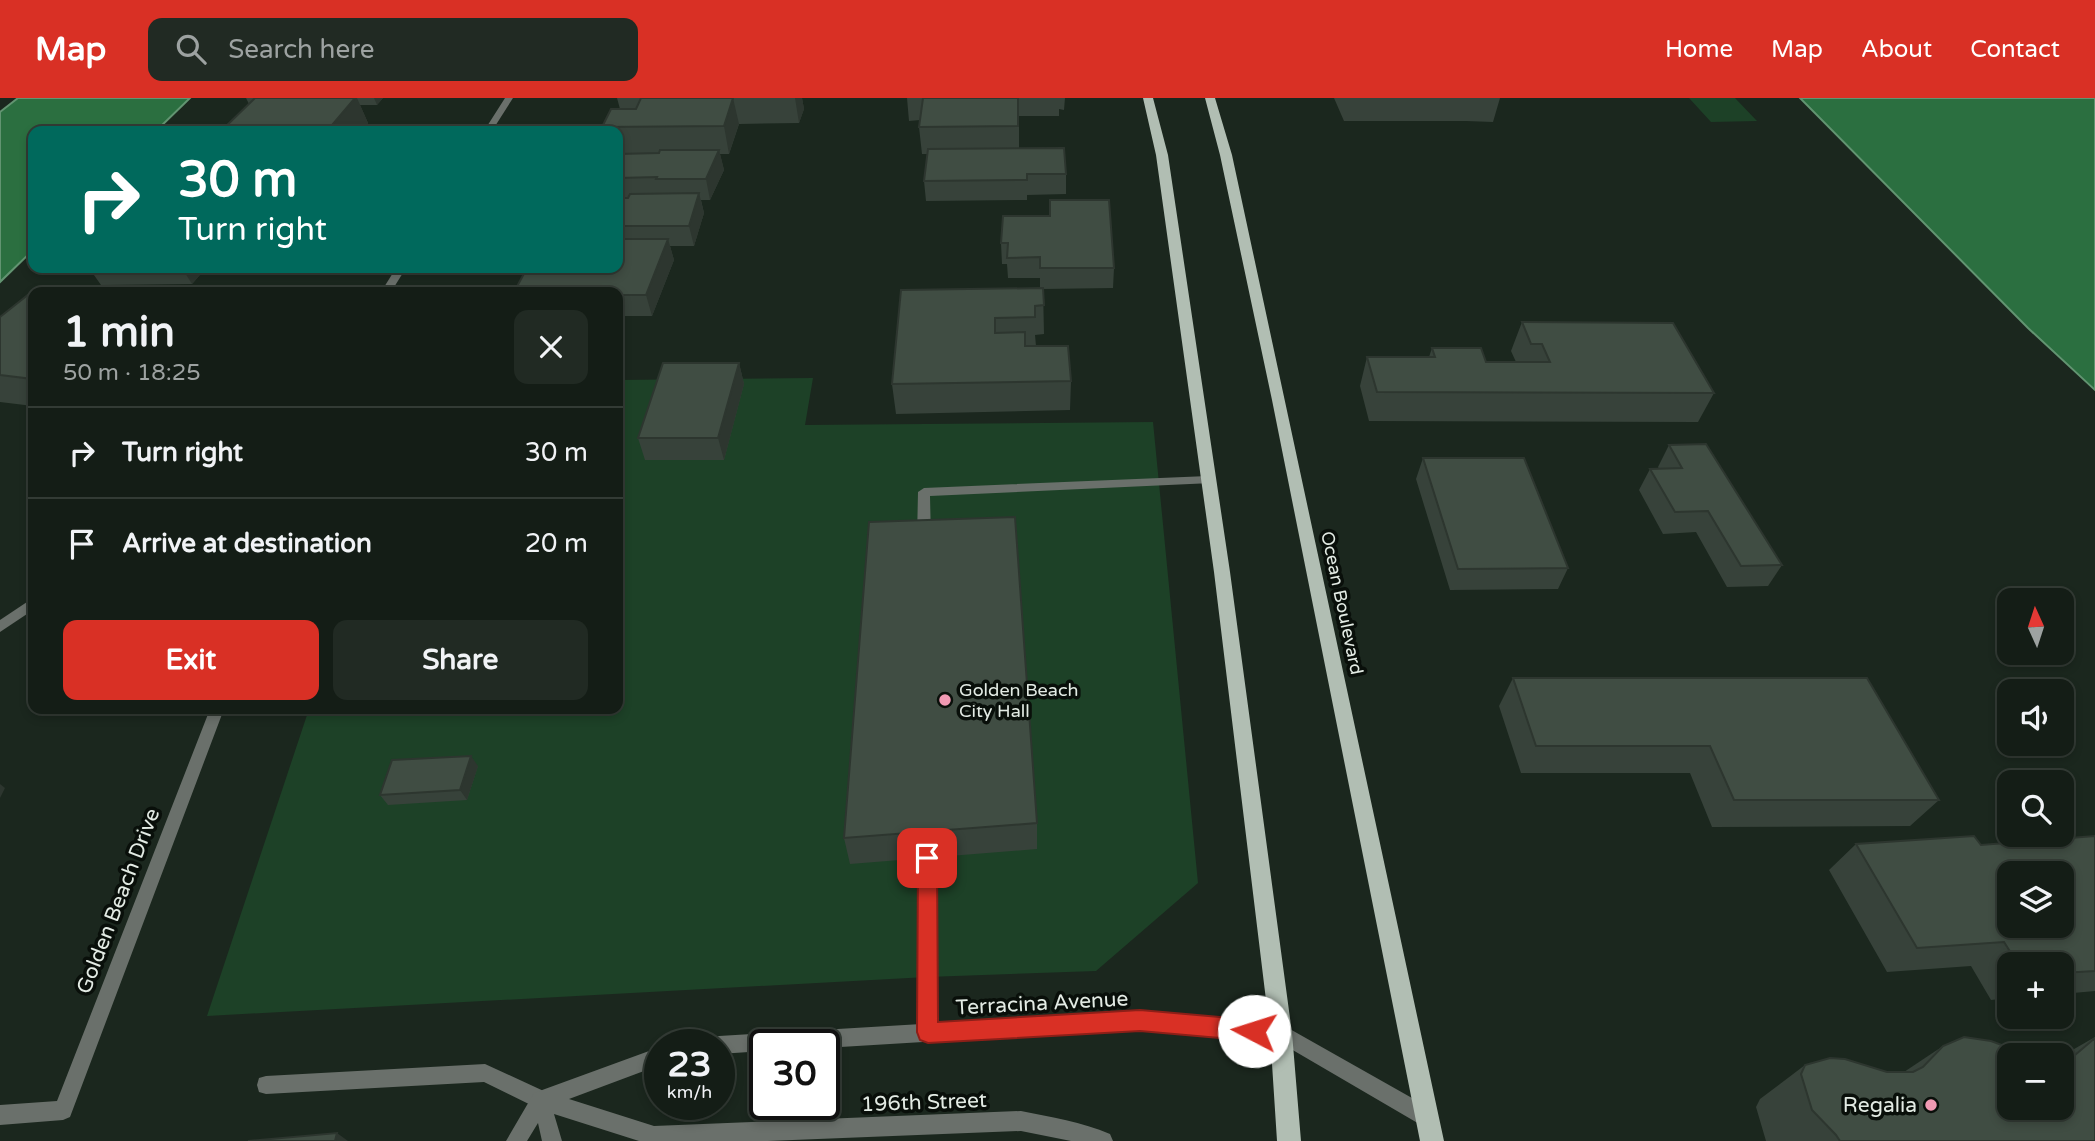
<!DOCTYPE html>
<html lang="en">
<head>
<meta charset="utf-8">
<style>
  :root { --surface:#141d16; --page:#212a23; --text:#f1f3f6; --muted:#9da2a1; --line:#333b35; --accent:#d93025 }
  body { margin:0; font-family:"Varela Round",sans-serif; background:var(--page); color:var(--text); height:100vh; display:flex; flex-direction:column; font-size:26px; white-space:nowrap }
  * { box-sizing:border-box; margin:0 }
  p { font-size:23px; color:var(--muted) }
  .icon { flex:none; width:38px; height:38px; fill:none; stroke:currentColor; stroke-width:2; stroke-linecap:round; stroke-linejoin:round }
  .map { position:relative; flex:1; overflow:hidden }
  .drawer { position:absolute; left:28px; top:189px; width:595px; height:427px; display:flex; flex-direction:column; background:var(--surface); border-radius:14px; box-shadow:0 4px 10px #0003,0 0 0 2px var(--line) }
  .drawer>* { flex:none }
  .guide { position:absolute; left:28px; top:28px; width:595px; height:147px; border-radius:14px; box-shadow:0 4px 10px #0003,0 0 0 2px var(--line); background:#00695c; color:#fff; overflow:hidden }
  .needle { width:46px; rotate:357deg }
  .tools { position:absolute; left:1997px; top:490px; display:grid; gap:14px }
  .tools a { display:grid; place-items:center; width:77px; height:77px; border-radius:14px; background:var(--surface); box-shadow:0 4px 10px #0003,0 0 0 2px var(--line); font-size:35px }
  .speed { position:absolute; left:644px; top:931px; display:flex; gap:14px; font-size:35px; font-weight:700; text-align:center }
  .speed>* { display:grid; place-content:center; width:91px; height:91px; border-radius:50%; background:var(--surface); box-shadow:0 4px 10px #0003,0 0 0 2px var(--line); line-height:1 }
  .speed small { font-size:18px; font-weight:400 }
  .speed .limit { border:4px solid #111; border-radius:10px; background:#fff; color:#111 }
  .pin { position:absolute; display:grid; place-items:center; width:60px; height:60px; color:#fff; margin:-30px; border-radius:14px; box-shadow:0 4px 10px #0006 }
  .me { position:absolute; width:77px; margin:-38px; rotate:275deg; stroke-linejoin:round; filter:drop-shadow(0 0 5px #0008) }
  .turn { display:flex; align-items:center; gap:24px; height:147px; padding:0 35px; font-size:32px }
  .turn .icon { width:91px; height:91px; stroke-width:2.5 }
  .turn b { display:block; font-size:49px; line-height:60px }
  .round { display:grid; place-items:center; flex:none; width:74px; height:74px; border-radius:14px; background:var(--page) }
  .headline { display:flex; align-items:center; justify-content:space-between; height:119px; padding:0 35px }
  h1 { font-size:42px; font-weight:700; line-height:52px }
  .primary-button { display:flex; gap:14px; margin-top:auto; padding:14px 35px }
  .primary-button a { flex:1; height:80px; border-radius:14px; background:var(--accent); color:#fff; font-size:28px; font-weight:700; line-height:80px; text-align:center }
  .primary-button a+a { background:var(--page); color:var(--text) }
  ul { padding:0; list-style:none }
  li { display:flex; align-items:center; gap:21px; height:91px; padding:0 35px; border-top:2px solid var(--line) }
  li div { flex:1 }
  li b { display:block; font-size:26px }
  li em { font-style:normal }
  header { display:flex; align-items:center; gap:42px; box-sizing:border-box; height:98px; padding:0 35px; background:var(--accent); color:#fff }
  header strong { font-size:33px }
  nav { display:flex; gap:38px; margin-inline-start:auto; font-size:24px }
  .search { width:490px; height:63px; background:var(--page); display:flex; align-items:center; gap:18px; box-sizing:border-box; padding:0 24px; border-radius:14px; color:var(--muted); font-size:26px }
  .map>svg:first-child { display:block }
</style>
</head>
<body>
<header>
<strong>Map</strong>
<div class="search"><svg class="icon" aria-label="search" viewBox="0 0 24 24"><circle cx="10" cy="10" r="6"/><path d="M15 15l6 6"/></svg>Search here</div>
<nav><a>Home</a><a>Map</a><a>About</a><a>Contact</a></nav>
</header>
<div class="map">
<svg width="2095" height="1043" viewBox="0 0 2095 1043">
  <rect width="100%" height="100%" fill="#1b271e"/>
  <path fill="#1d4127" d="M 1689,0 L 1735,0 L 1757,23 L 1711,24 Z
    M 813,280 L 805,327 L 1153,324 L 1198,785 L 1096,873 L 927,879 L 207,918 L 309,611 L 618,611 L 618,282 Z"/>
  <path fill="#2b6f40" stroke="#629471" stroke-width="2" d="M 18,0 L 190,0 L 156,33 L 33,33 L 33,152 L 0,184 L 0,14 Z
    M 1800,0 L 2095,0 L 2095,292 L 2028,230 Z"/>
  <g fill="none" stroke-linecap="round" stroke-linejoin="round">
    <path fill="#6a706b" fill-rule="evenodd" d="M 1208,378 L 1214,382 L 1212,385 L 930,398 L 931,441 L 924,446 L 917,441 L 918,394 L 924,390 Z
      M 927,753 L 933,755 L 935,760 L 937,935 L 934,941 L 928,944 L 922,941 L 919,935 L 919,760 L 921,755 Z
      M 485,966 L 548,995 L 551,1002 L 548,1009 L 541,1012 L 484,984 L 266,996 L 259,994 L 257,987 L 259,980 L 266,978 Z"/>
    <path fill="#6a706b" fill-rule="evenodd" d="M 505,0 L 513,0 L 492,33 L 484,33 Z
      M 396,170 L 406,170 L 391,194 L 381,194 Z
      M 33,500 L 33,512 L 0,534 L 0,522 Z
      M 210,611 L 224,611 L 70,1019 L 63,1022 L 0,1027 L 0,1007 L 57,1003 Z
      M 1140,913 L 1281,926 L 1435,1013 L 1438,1020 L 1435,1027 L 1428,1030 L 1421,1027 L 1279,944 L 1140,931 L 824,950 L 824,947 L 765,947 L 765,953 L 719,956 L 719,947 L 710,947 L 712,941 L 719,938 Z
      M 660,949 L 660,967 L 569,1001 L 654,1028 L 1021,1013 C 1051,1019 1082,1024 1110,1036 L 1113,1043 L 1071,1043 L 1021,1033 L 768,1043 L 639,1043 L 554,1016 L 562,1043 L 542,1043 L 538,1025 L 527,1043 L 506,1043 L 534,995 Z"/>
    <path fill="#b1beb3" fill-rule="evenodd" d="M 1143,0 L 1153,0 L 1168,57 L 1230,474 L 1292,935 L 1301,1043 L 1277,1043 L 1270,935 L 1214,474 L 1156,57 Z
      M 1205,0 L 1215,0 L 1232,57 L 1444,1043 L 1420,1043 L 1272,302 L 1220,57 Z"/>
  </g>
  <path fill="#37423a" d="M 246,0 L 383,0 L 377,7 L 360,7 L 368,25 L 362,33 L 221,33 L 249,6 Z
    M 617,0 L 802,0 L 804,11 L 799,25 L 739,26 L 729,56 L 720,56 L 724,72 L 710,102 L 701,102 L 704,115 L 694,148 L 670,148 L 674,162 L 652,218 L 618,218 L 618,33 L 603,33 L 602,29 L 620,11 Z
    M 907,0 L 1065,0 L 1064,12 L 1059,11 L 1059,18 L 1019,18 L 1019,50 L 1066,76 L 1066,96 L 1027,97 L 1027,102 L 926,103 L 924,83 L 927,56 L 922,56 L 919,29 L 920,22 L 909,23 Z
    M 1334,0 L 1500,0 L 1493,24 L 1466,23 L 1344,23 Z
    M 1003,118 L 1114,170 L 1113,190 L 1043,191 L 1044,236 L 1035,237 L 1036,248 L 1071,283 L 1070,312 L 896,316 L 892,286 L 1040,190 L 1040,180 L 1008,180 L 1007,166 L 1002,166 L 1001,145 Z
    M 89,170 L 206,170 L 192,186 L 101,187 Z
    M 33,196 L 33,308 L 0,304 L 0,219 Z
    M 1522,224 L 1714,295 L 1698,324 L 1369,323 L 1360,288 L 1367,259 L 1429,259 L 1432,250 L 1486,264 L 1516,264 L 1511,253 Z
    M 739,265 L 744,286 L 724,362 L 645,362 L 638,340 Z
    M 1669,347 L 1782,467 L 1768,488 L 1727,489 L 1696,434 L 1663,436 L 1639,392 L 1650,371 L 1659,371 L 1658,369 Z
    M 1423,360 L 1568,470 L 1558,491 L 1450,492 L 1416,381 Z
    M 1513,580 L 1939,702 L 1910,728 L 1712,729 L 1690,675 L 1521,675 L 1499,608 Z
    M 478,668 L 467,702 L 388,707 L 380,697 Z
    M 1037,725 L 1037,751 L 850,766 L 844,740 Z
    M 2095,738 L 2095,893 L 2062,896 L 2062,866 L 2009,866 L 2009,900 L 1991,902 L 1971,868 L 1887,874 L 1829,772 L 1856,746 L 1981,747 Z
    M 2095,939 L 2095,1043 L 1766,1043 L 1756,1009 L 1760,1001 L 1805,967 L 1887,974 L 1904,974 L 1943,948 L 2009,1010 L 2062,958 Z"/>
  <path fill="#2d362f" d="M 355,0 L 357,0 L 368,25 L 362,33 L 327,33 Z
    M 374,0 L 383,0 L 377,7 Z
    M 733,0 L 739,26 L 729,56 L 724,28 Z
    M 795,0 L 802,0 L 804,11 L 799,25 Z
    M 719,52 L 724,72 L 710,102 L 706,81 Z
    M 699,95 L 704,115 L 694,148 L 689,128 Z
    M 668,141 L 674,162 L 652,218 L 646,197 Z
    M 182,170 L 206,170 L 192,186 Z
    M 739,265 L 744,286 L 724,362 L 718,340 Z
    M 471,658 L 478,668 L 467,702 L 460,692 Z
    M 0,686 L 5,690 L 0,700 Z
    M 337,1035 L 348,1043 L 335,1043 Z"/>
  <path fill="#404d43" stroke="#2d362f" stroke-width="2" fill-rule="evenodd" d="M 255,0 L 355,0 L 327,33 L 221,33 Z
    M 641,0 L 733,0 L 724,28 L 602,29 L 611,11 L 636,11 Z
    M 923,0 L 1018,0 L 1018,28 L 919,29 Z
    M 1064,50 L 1066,76 L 1027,76 L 1027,82 L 924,83 L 928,51 Z
    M 660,52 L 719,52 L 706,81 L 656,81 L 657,79 L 618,80 L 618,56 L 659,55 Z
    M 699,95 L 689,128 L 618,128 L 618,100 L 628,100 L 630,96 Z
    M 1050,102 L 1109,102 L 1114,170 L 1040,170 L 1040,159 L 1007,160 L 1008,145 L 1001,145 L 1003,118 L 1050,118 Z
    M 618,141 L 668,141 L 646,197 L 618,197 L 618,194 L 514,194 L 527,170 L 618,170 Z
    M 1043,190 L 1044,207 L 1035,208 L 1035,219 L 995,220 L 995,235 L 1025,234 L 1025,248 L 1068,248 L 1071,283 L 892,286 L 901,192 Z
    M 29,196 L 33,196 L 33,281 L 0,277 L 0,219 Z
    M 1522,224 L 1673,225 L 1714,295 L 1377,294 L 1367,259 L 1435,259 L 1432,250 L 1481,250 L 1486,264 L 1550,264 L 1542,246 L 1531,246 Z
    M 663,265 L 739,265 L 718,340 L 638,340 Z
    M 1706,346 L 1782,467 L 1741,468 L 1708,413 L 1675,414 L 1650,371 L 1682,370 L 1669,347 Z
    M 1423,360 L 1524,360 L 1568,470 L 1458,471 Z
    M 1015,419 L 1037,725 L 844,740 L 869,424 Z
    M 1513,580 L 1867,580 L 1939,702 L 1734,702 L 1710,648 L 1536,648 Z
    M 471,658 L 460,692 L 380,697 L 392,662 Z
    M 1974,738 L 1981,747 L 2095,738 L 2095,873 L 2062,875 L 2062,866 L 2018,866 L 2004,844 L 1917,850 L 1856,746 ZM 2009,775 L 2062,775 L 2062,828 L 2009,828 Z
    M 1964,939 L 1991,943 L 2023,955 L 2033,957 L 2009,957 L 2009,1010 L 2062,1010 L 2062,958 L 2075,957 L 2095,940 L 2095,1043 L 1840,1043 L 1836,1037 L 1812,1012 L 1801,976 L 1805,967 L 1830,960 L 1845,961 L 1887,974 L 1913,974 L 1923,969 L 1943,948 Z
    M 337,1035 L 335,1043 L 248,1043 Z"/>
  <path fill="#d93025" stroke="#8d1f18" stroke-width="2" d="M 927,752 L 934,754 L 937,760 L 938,924 L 1140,912 L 1254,922 L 1261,925 L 1264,933 L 1261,940 L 1254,943 L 1140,933 L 928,945 L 920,942 L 917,934 L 918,760 L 921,754 Z"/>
  <g fill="#f19ab3" stroke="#090f0a" stroke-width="2.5">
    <circle cx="945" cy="602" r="7"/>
    <circle cx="1931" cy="1007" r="7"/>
  </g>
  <g text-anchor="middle" stroke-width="7" stroke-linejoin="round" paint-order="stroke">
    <g font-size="18" fill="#e3ebe4" stroke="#090f0a">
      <text transform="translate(1342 505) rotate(78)" y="6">Ocean Boulevard</text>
    </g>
    <g font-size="18" fill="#e3ebe4" stroke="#090f0a" text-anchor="start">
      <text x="959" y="598">Golden Beach<tspan x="959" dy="21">City Hall</tspan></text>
    </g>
    <g font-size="21" fill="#e3ebe4" stroke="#090f0a">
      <text transform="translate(118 803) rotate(-69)" y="7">Golden Beach Drive</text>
      <text transform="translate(1042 905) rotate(-3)" y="7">Terracina Avenue</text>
      <text transform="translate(924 1004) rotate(-2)" y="7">196th Street</text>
    </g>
    <g font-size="21" fill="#e3ebe4" stroke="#090f0a" text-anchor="end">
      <text x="1917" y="1014">Regalia</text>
    </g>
  </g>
</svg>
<div class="tools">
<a><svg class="needle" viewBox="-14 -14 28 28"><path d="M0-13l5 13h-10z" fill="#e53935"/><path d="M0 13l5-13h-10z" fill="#9da2a1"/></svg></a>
<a><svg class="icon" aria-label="sound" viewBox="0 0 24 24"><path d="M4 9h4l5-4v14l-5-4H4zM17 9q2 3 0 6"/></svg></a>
<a><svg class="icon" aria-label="search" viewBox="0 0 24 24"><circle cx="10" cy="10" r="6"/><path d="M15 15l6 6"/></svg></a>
<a><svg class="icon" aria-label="layers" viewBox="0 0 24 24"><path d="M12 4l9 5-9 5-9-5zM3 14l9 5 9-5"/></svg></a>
<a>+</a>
<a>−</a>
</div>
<div class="speed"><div>23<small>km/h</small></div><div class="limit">30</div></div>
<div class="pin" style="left:927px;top:760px;background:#d93025"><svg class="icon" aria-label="arrive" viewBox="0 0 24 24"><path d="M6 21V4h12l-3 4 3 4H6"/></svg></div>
<svg class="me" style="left:1254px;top:933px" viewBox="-20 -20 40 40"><circle r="19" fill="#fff"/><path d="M0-13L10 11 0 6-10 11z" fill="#d93025"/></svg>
<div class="guide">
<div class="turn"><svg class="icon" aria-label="right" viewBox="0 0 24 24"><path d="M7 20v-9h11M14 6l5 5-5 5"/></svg><div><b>30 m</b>Turn right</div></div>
</div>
<section class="drawer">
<div class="headline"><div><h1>1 min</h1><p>50 m · 18:25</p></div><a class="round"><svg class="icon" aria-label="close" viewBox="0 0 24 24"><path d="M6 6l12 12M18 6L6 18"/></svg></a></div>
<ul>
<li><svg class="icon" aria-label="right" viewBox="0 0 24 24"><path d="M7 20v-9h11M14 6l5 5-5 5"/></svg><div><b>Turn right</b></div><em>30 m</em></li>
<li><svg class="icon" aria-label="arrive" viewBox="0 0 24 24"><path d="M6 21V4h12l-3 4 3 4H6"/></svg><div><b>Arrive at destination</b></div><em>20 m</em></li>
</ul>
<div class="primary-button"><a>Exit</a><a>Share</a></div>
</section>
</div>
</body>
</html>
